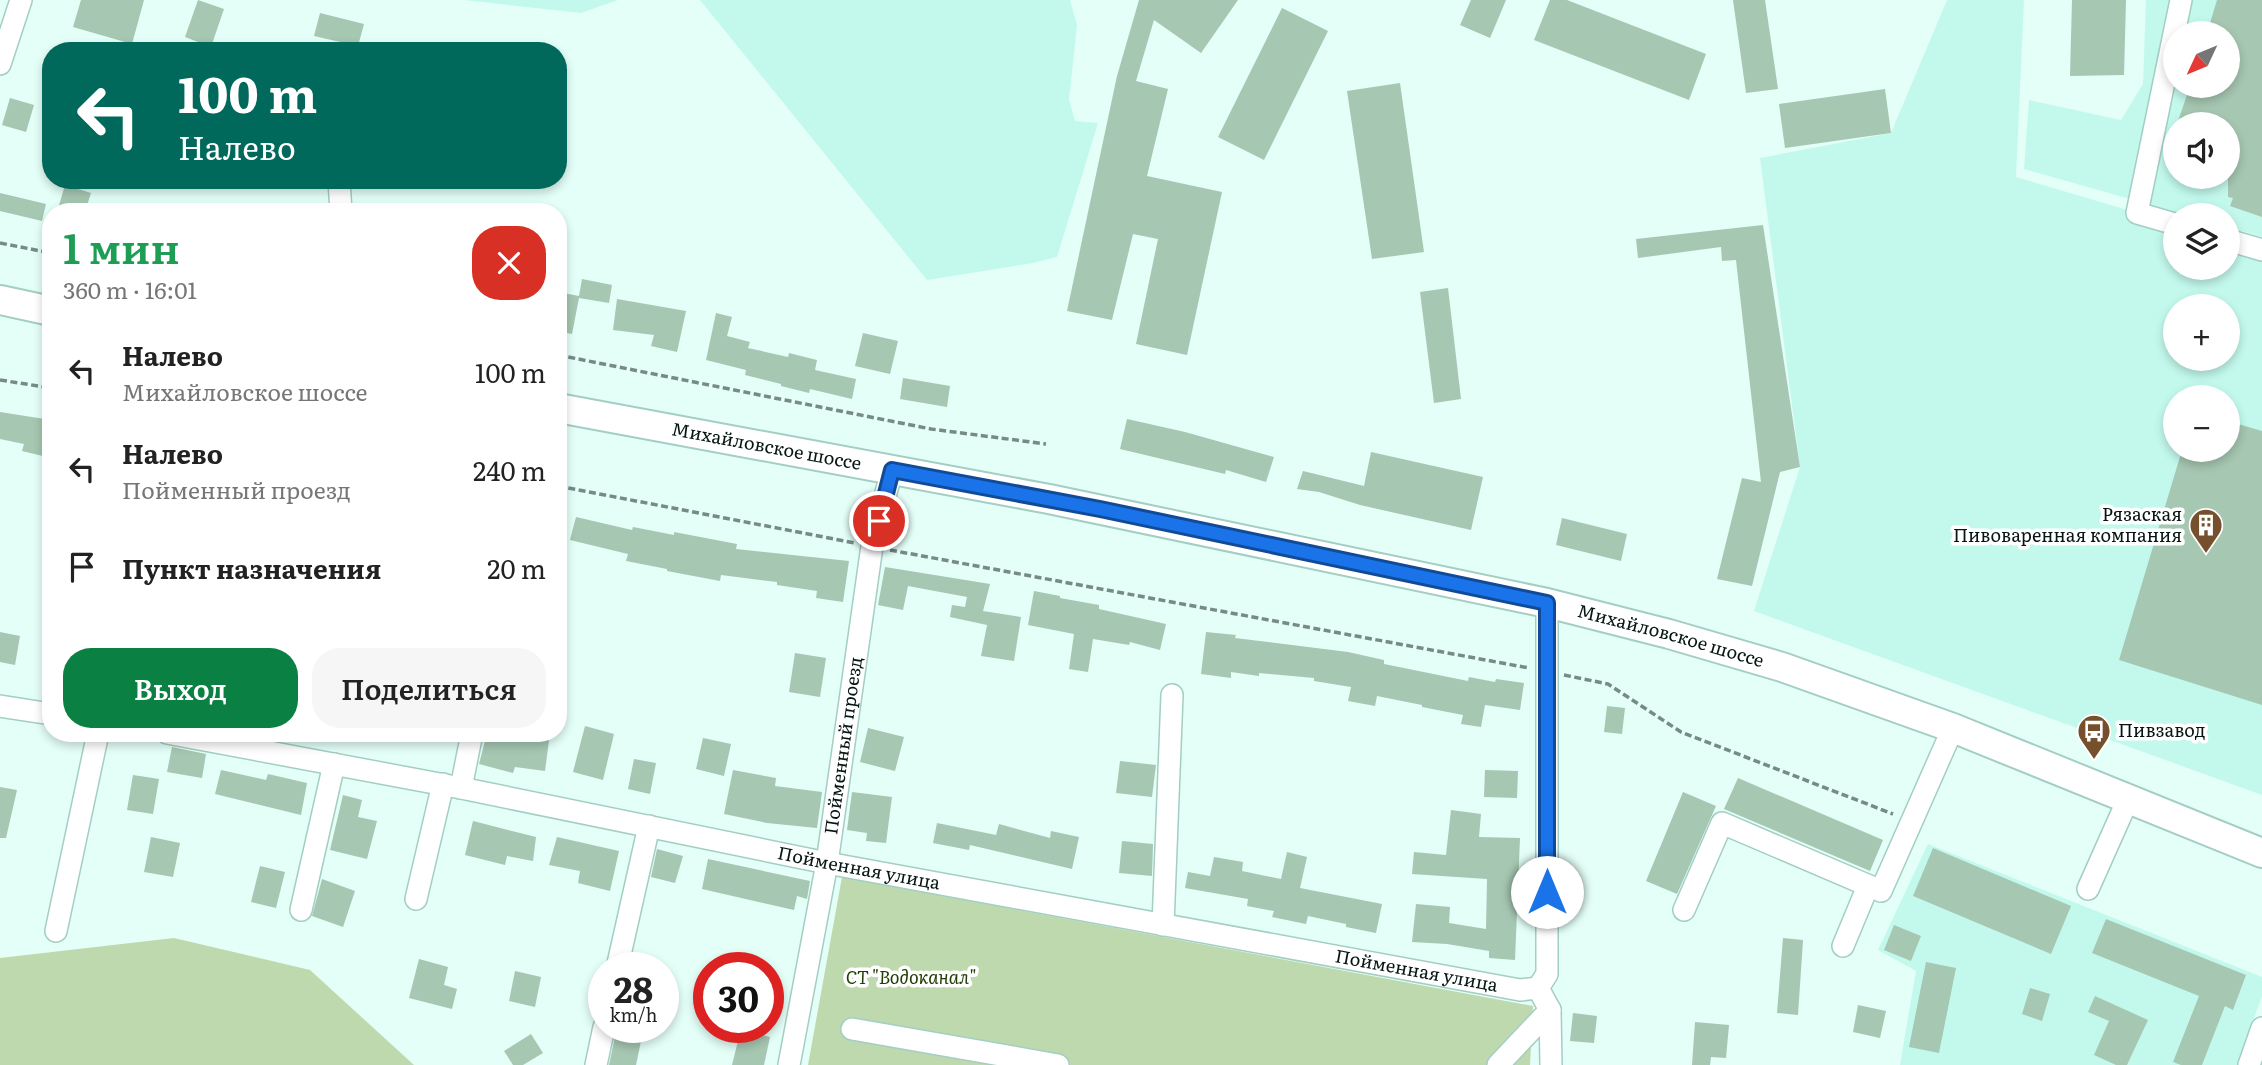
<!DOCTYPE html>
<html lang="ru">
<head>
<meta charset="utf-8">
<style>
  :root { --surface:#fff; --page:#f6f6f6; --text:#222; --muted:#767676; --accent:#0b8043 }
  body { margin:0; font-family:Literata,serif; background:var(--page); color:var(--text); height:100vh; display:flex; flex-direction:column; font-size:26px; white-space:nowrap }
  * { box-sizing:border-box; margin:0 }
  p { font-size:23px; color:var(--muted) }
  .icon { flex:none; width:38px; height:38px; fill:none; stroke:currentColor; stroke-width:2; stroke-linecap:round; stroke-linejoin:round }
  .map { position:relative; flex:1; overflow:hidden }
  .details { position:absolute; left:42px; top:203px; width:525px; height:539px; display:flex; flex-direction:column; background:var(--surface); border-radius:28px; box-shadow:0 4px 10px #0003 }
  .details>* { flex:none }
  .banner { position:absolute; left:42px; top:42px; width:525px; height:147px; border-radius:28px; box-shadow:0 4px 10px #0003; background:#00695c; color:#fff; overflow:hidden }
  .needle { width:46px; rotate:226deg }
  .tools { position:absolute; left:2163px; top:21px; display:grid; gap:14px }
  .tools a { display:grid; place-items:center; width:77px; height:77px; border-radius:50%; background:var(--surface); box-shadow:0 4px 10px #0003; font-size:35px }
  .speed { position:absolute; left:588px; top:952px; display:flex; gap:14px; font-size:35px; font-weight:700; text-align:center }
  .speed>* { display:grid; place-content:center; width:91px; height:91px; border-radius:50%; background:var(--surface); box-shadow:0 4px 10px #0003; line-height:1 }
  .speed small { font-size:18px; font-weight:400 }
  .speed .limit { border:10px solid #d22; background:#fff; color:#111 }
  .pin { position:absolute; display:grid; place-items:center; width:60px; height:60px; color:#fff; margin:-30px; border:4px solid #fff; border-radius:50%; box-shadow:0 2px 7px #0007 }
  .me { position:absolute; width:77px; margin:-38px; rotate:0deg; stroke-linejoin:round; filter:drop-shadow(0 0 5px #0008) }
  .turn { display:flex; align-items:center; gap:24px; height:147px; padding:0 21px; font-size:32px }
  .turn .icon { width:91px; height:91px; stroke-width:2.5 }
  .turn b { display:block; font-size:49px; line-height:60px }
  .round { display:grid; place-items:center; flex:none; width:74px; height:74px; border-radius:28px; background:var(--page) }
  .summary { display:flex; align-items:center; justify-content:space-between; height:119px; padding:0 21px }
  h1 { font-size:42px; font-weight:600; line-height:52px; color:#1e9e55 }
  .cta { display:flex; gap:14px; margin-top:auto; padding:14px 21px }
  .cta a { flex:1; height:80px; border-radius:28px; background:var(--accent); color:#fff; font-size:28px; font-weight:600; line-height:80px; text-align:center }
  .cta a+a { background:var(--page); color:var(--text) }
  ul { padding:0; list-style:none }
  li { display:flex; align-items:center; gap:21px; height:98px; padding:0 21px }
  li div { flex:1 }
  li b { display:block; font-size:26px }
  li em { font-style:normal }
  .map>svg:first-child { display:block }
</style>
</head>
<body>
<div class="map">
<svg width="2262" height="1065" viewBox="0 0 2262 1065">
  <rect width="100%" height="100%" fill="#e4fef8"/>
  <path fill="#c3f9ed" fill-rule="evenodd" d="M 464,0 L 618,0 L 581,13 Z
    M 700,0 L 1070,0 L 1077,25 L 1069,100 L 1075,121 L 1098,123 L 1057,257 L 1033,263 L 927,280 Z
    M 1947,0 L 2024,0 L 2016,177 L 2175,224 L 2175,268 L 2228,268 L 2228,240 L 2262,250 L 2262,795 L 1754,611 L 1800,467 L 1760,158 L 1891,133 ZM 2175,306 L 2228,306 L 2228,359 L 2175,359 ZM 2175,397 L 2228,397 L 2228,450 L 2175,450 Z
    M 2146,0 L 2262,0 L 2262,237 L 2228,227 L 2228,215 L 2186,215 L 2024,169 L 2029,100 L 2121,120 L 2143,84 ZM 2175,33 L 2228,33 L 2228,86 L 2175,86 ZM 2175,124 L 2228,124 L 2228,177 L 2175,177 Z
    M 1928,844 L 2262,977 L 2262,996 L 2237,1065 L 1900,1065 L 1916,971 L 1878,950 Z"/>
  <path fill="#bfd9ae" d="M 842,877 L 1533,1006 L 1530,1065 L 808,1065 Z
    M 174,938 L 310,970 L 414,1065 L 0,1065 L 0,958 Z"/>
  <path fill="#a6c7b2" d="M 81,0 L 144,0 L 132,44 L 73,27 Z
    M 198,0 L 224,9 L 211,47 L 185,37 Z
    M 1139,0 L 1238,0 L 1201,53 L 1154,20 L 1136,81 L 1168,89 L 1147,176 L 1222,192 L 1187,355 L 1136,344 L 1158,239 L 1133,234 L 1112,320 L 1067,311 L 1117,76 Z
    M 1471,0 L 1506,0 L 1490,38 L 1460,25 Z
    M 1550,0 L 1567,0 L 1706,54 L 1689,100 L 1534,40 Z
    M 1733,0 L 1765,0 L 1778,89 L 1746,93 Z
    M 2072,0 L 2126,0 L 2124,75 L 2070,76 Z
    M 2217,0 L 2262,0 L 2262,217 L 2230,206 L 2233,198 L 2228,197 L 2228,124 L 2177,124 L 2190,86 L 2228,86 L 2228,33 L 2207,33 Z
    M 1282,8 L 1328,31 L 1264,160 L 1218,137 Z
    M 320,13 L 364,24 L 358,46 L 314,36 Z
    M 1400,83 L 1424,252 L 1372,259 L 1347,91 Z
    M 1885,89 L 1891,133 L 1785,148 L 1779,104 Z
    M 10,98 L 34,105 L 26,132 L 2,125 Z
    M 65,185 L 91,193 L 85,212 L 57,212 Z
    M 0,193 L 46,204 L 42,221 L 0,211 Z
    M 1763,225 L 1800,467 L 1780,472 L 1752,586 L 1717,579 L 1742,478 L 1761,482 L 1736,260 L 1722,261 L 1721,247 L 1638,258 L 1636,239 Z
    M 582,279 L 612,285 L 609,303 L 579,298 L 572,334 L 558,331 L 558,292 L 579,296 Z
    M 1448,288 L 1461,399 L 1434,403 L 1420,292 Z
    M 617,299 L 686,311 L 677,352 L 651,346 L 654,335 L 613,330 Z
    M 716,313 L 732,317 L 727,336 L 750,342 L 748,348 L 788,357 L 789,353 L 817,360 L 815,370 L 856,379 L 852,399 L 810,389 L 809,393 L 781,386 L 781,384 L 745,375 L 746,370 L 706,360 Z
    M 863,333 L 898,341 L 890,374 L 855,366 Z
    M 903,378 L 950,386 L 947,407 L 900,399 Z
    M 0,412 L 51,420 L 51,458 L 22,451 L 24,444 L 0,439 Z
    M 1127,419 L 1185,432 L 1274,457 L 1266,482 L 1226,470 L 1225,474 L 1120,449 Z
    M 2228,421 L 2262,431 L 2262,705 L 2119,660 L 2182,450 L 2228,450 Z
    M 1371,452 L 1483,477 L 1471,530 L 1360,505 L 1319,492 L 1297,489 L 1303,471 L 1364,486 Z
    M 576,517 L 632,530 L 633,527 L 674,535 L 674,532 L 737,544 L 736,549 L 849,561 L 843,602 L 816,598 L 817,591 L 777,585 L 777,582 L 721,575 L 720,581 L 667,571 L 667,569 L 626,561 L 628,554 L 570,540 Z
    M 1562,518 L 1627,534 L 1621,561 L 1556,545 Z
    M 885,567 L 990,584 L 983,611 L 1021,617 L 1014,661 L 981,656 L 987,625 L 950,617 L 952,605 L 965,607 L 967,597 L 908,586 L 903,610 L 878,605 Z
    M 1034,591 L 1060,596 L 1060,598 L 1099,605 L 1099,609 L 1166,624 L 1160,650 L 1130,642 L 1129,645 L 1093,639 L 1088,672 L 1069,669 L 1074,634 L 1028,625 Z
    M 0,632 L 20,636 L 15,665 L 0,662 Z
    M 1206,632 L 1236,635 L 1235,638 L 1348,652 L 1384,660 L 1384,664 L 1468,681 L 1469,677 L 1495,682 L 1496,679 L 1524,683 L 1520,710 L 1485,705 L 1481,727 L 1461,724 L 1463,715 L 1422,707 L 1422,705 L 1377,696 L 1375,706 L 1348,701 L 1351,687 L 1314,681 L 1314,678 L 1259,673 L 1259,676 L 1231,672 L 1231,678 L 1201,674 Z
    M 795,653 L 826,658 L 820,697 L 789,692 Z
    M 1607,706 L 1625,708 L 1622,734 L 1604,732 Z
    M 585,726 L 614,734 L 603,780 L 573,772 Z
    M 868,728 L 904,737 L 895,771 L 860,762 Z
    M 487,733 L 550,733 L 545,771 L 515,767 L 513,773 L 479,764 Z
    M 703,738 L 731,744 L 724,776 L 696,769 Z
    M 172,747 L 206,754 L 202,778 L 167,772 Z
    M 634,759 L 656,763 L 650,794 L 628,789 Z
    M 1120,761 L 1156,765 L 1152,797 L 1116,793 Z
    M 221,770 L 266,780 L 268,774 L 307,783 L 301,815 L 215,794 Z
    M 733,770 L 776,778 L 775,786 L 822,792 L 817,828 L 767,823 L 724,814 Z
    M 1485,770 L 1518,771 L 1517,798 L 1484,797 Z
    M 133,775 L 159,779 L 153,814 L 127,810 Z
    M 1738,778 L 1883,840 L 1870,871 L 1724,809 Z
    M 0,787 L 17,790 L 6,838 L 0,838 Z
    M 852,792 L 892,797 L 886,843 L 866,841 L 867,833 L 847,830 Z
    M 1683,792 L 1716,806 L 1677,894 L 1646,881 Z
    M 343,795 L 362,800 L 358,817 L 377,821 L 367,859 L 330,850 Z
    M 1451,810 L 1481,814 L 1479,837 L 1520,838 L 1515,960 L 1489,958 L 1489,951 L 1447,944 L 1412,942 L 1416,904 L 1450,907 L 1449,923 L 1486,929 L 1487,879 L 1412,874 L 1414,852 L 1446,855 Z
    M 473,821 L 536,837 L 533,861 L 507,856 L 505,865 L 465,855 Z
    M 937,823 L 996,835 L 999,824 L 1050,838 L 1051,831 L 1079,837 L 1072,869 L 970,845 L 969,850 L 933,843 Z
    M 151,837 L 180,843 L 173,877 L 144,872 Z
    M 557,837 L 619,851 L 610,891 L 578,883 L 580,871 L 549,865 Z
    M 1122,841 L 1153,844 L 1152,876 L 1119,873 Z
    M 1933,848 L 2071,906 L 2051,954 L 1913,896 Z
    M 657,849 L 683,856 L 675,883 L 651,877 Z
    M 1287,852 L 1307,857 L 1300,888 L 1382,904 L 1376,933 L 1346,927 L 1346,924 L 1308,916 L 1306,924 L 1272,917 L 1274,911 L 1247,906 L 1248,899 L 1185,888 L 1188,872 L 1210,876 L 1214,857 L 1243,862 L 1242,871 L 1281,879 Z
    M 708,859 L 810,881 L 807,899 L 797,896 L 794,910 L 702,889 Z
    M 260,866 L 285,872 L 276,908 L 251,902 Z
    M 322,879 L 355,891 L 343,927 L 312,916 Z
    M 2106,919 L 2246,975 L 2233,1010 L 2225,1006 L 2202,1065 L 2181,1065 L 2173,1062 L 2199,996 L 2092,953 Z
    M 1894,925 L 1921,936 L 1911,961 L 1884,950 Z
    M 1783,938 L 1803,940 L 1798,1015 L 1777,1013 Z
    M 419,959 L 448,967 L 444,985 L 457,989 L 452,1009 L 409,998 Z
    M 1926,962 L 1956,968 L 1939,1053 L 1909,1047 Z
    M 515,971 L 541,977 L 535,1007 L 509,1001 Z
    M 2030,988 L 2050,994 L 2042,1021 L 2022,1014 Z
    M 2095,996 L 2148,1020 L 2127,1065 L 2116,1065 L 2094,1055 L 2109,1021 L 2088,1012 Z
    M 1858,1005 L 1886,1011 L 1880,1038 L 1853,1032 Z
    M 1573,1013 L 1597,1016 L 1594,1043 L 1570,1041 Z
    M 1695,1022 L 1729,1025 L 1726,1058 L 1711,1057 L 1710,1065 L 1692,1065 Z
    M 617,1027 L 644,1027 L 636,1065 L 609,1065 Z
    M 741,1029 L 770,1037 L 764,1065 L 732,1065 Z
    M 531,1034 L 543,1053 L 523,1065 L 513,1065 L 504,1051 Z"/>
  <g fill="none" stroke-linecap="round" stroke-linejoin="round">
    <defs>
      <g id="minor">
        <path d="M 0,64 L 21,0"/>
        <path d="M 339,180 L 341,212"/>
        <path d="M 2175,224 L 2137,213 L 2181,0"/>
        <path d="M 2228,240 L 2262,250"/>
        <path d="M 0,706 L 51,714"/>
        <path id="s1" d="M 167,733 L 461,788 L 827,863 L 1520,990 L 1538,988 L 1547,974 L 1547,603"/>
        <path d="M 461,788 L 472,733"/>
        <path d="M 2088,889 L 2129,797"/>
        <path d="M 416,899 L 443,784"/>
        <path d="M 301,910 L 334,764"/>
        <path d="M 1684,910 L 1722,823 L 1881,891 L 1953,728"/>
        <path d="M 1163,925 L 1172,695"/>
        <path d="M 56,931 L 98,733"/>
        <path d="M 1843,946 L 1868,886"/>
        <path d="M 617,968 L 649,826"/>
        <path d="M 1538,988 L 1550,1010 L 1551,1065"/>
        <path d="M 852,1029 L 1058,1065"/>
        <path d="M 596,1065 L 604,1027"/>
        <path id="s2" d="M 789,1065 L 827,863 L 872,546 L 892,470"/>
        <path d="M 1498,1065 L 1550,1010"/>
        <path d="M 2249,1065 L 2262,1028"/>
      </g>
      <g id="major">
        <path d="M 0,300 L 51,311"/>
        <path id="s3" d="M 558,408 L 1049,499 L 1547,603 L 1669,634 L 1782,667 L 1953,728 L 2262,853"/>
      </g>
    </defs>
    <use href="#minor" stroke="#a3cec4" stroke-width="24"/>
    <use href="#major" stroke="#a3cec4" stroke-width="32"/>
    <path stroke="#768b87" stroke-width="3.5" stroke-dasharray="7 3.5" stroke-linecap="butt" d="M 0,243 L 51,253
      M 558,355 L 931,429 L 1046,444
      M 0,380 L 51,388
      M 558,486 L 855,543
      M 890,550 L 1529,668
      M 1564,675 L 1608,684 L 1681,732 L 1893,814"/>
    <use href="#minor" stroke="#fff" stroke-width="21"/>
    <use href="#major" stroke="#fff" stroke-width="28"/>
  </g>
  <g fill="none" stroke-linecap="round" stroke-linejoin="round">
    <defs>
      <path id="route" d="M 879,521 L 892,470 L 1100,509 L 1547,603 L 1547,892"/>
    </defs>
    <use href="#route" stroke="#114b97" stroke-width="18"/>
    <use href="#route" stroke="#1a73e8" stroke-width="12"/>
  </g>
  <defs>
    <symbol id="building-pin" viewBox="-11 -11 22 30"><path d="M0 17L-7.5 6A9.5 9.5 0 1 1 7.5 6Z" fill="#76502c" stroke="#fff"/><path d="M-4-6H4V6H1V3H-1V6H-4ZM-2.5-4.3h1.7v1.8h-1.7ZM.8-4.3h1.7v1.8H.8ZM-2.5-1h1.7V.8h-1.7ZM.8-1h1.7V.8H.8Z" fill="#fff"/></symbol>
    <symbol id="bus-pin" viewBox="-11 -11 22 30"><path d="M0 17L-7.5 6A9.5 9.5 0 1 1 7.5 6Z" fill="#76502c" stroke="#fff"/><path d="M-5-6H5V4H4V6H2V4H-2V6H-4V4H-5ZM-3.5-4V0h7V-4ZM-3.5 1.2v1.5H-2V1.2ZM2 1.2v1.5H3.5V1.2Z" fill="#fff"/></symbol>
  </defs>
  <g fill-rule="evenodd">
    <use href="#building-pin" x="2187" y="506" width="38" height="52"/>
    <use href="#bus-pin" x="2075" y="712" width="38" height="52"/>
  </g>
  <g text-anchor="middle" stroke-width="7" stroke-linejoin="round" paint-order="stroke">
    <g font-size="18" fill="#061613" stroke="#fff">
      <text dy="6" stroke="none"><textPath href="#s3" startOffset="212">Михайловское шоссе</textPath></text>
      <text dy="6" stroke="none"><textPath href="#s3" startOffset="1136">Михайловское шоссе</textPath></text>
      <text dy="6" stroke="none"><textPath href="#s2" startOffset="324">Пойменный проезд</textPath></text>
      <text dy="6" stroke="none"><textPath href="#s1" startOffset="705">Пойменная улица</textPath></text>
      <text dy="6" stroke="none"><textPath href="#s1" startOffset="1272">Пойменная улица</textPath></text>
    </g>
    <g font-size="18" fill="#061613" stroke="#fff" text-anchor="end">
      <text x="2182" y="521">Рязаская<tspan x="2182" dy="21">Пивоваренная компания</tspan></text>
      <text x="2118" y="737" text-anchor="start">Пивзавод</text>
    </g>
    <g font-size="18" font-style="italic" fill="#213e04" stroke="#fff">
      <text x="911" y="984">СТ "Водоканал"</text>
    </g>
  </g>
</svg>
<div class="tools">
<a><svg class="needle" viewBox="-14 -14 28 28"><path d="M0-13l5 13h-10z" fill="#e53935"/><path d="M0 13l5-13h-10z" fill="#767676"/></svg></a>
<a><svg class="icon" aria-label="sound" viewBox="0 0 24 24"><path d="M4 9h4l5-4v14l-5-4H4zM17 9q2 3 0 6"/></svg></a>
<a><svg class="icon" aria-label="layers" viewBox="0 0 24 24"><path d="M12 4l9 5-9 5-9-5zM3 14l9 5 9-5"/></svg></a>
<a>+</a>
<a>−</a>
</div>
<div class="speed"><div>28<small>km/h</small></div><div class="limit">30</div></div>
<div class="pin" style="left:879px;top:521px;background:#d93025"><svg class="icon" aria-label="arrive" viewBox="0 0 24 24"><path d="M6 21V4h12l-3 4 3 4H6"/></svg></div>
<svg class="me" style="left:1547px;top:892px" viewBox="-20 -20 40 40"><circle r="19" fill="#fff"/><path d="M0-13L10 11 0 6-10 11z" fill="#1a73e8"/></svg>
<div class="banner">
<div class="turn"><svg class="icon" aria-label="left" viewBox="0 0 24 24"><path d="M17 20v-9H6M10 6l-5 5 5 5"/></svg><div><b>100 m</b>Налево</div></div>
</div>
<section class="details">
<div class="summary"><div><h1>1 мин</h1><p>360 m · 16:01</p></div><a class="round" style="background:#d93025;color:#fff"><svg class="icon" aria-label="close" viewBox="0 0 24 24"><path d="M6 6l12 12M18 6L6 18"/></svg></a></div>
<ul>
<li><svg class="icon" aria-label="left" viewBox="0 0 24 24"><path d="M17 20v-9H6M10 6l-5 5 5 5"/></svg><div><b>Налево</b><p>Михайловское шоссе</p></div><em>100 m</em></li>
<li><svg class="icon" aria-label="left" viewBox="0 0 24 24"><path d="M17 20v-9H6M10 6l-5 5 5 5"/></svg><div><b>Налево</b><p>Пойменный проезд</p></div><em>240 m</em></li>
<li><svg class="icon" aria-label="arrive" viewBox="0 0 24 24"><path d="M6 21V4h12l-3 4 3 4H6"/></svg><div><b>Пункт назначения</b></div><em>20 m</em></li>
</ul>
<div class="cta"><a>Выход</a><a>Поделиться</a></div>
</section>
</div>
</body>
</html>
